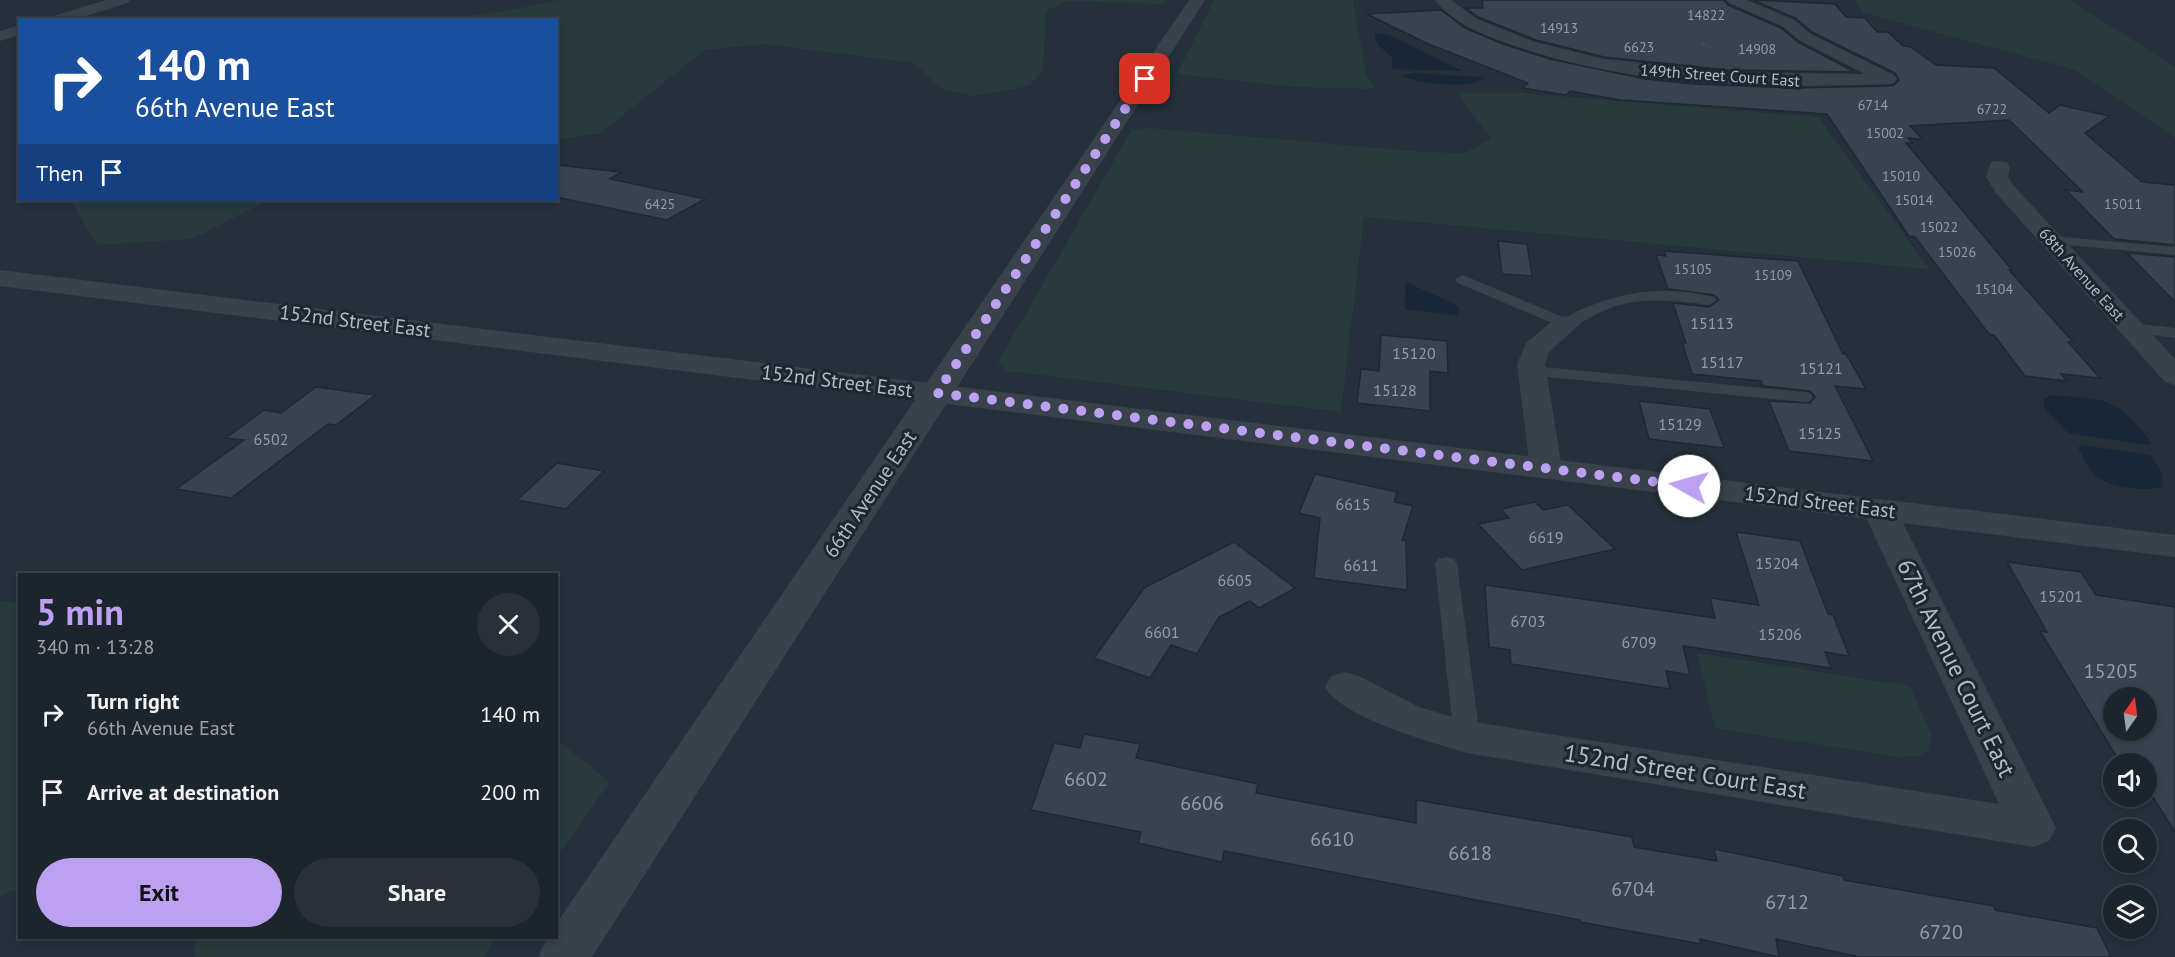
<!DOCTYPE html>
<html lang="en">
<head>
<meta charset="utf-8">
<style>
  :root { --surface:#1c242c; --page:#293038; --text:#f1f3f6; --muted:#a0a4a9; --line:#3a4148; --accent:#bca0f2 }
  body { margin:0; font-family:"PT Sans",sans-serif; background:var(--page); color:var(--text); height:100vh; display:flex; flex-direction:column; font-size:22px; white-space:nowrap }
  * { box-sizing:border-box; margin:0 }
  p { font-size:20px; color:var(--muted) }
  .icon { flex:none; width:33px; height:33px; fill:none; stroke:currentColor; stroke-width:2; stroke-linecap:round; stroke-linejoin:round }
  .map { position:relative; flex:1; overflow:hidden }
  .details { position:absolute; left:18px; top:573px; width:540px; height:366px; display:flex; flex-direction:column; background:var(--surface); border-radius:0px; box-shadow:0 3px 9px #0003,0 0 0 2px var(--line) }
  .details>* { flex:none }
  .guide { position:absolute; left:18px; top:18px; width:540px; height:183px; border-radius:0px; box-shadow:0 3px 9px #0003,0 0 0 2px var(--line); background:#1a4fa0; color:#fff; overflow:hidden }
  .needle { width:39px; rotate:14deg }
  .controls { position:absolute; left:2103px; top:687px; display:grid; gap:12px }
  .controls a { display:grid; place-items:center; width:54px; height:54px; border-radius:50%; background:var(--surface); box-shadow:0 3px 9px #0003,0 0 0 2px var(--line); font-size:30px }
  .pin { position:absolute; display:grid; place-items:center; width:51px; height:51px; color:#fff; margin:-26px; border-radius:12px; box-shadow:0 3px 9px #0006 }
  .me { position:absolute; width:66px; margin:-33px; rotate:277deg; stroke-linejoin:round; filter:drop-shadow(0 0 4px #0008) }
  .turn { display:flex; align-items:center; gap:21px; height:126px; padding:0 18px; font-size:27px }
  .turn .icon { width:78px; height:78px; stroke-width:2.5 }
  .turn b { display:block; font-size:42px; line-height:51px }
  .then { display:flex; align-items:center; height:57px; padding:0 18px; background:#0003; gap:12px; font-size:22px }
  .round { display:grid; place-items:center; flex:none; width:63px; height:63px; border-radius:32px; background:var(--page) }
  .head { display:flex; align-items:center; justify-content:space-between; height:102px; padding:0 18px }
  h1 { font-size:36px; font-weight:700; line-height:45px; color:var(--accent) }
  .button { display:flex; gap:12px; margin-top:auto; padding:12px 18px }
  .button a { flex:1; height:69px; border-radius:36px; background:var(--accent); color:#111; font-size:24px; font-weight:700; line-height:69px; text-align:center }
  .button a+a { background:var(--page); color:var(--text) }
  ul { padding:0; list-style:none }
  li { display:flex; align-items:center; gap:18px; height:78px; padding:0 18px }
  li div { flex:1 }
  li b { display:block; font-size:22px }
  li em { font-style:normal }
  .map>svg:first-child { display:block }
</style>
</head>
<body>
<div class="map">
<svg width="2175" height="957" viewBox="0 0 2175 957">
  <rect width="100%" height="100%" fill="#25303b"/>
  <path fill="#273b3c" d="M 559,0 L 1167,0 L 1164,4 L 1068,1 L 1046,11 L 1043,70 L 1029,86 L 972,96 L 941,89 L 915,63 L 764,44 L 705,50 L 599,134 L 557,139 L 556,20 L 444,19 L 511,10 Z
    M 1214,0 L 1353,0 L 1366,75 L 1376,87 L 1368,89 L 1296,87 L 1177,74 Z
    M 1854,0 L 2070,0 L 2175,67 L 2175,138 L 2076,70 L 1864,13 Z
    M 1457,93 L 1522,93 L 1818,117 L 1929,269 L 1364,217 L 1341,412 L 1007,371 L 998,362 L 1132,129 L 1150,128 L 1425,152 L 1465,153 L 1491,139 Z
    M 70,200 L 269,200 L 192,239 L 97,245 Z
    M 0,601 L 20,603 L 19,888 L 0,896 Z
    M 1697,653 L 1910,686 L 1932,736 L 1928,750 L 1918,756 L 1897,757 L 1715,728 Z
    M 556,739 L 610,782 L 557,856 L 556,856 Z
    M 194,938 L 497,938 L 483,957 L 195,957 Z"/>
  <path fill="#192838" d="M 1375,33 L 1389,35 L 1463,71 L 1391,69 L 1393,59 C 1386,50 1374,46 1375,33 Z
    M 1413,73 L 1481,77 L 1484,78 C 1473,90 1414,84 1401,75 Z
    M 1406,282 L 1455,304 L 1459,307 L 1459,316 L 1405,309 Z
    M 2051,395 C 2107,399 2117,397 2152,443 L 2147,445 L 2068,433 L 2045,409 L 2043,400 Z
    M 2082,445 L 2150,455 C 2158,465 2165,474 2162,487 C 2146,492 2106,488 2094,474 C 2088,468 2084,458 2079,450 L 2078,447 Z"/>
  <path fill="#374450" stroke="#202832" stroke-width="1.5" fill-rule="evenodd" d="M 1482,0 L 1724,0 L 1728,5 L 1781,28 L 1798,42 L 1855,72 L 1728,70 L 1604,57 L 1536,40 L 1478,17 L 1466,8 L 1483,8 Z
    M 1753,0 L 1835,4 L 1846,17 L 1865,18 L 1877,32 L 1888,32 L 1903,46 L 1911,47 L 1936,65 L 1994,68 L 2049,113 L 2060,105 L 2109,116 L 2085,133 L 2142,182 L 2175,185 L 2175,245 L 2114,239 L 2066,190 L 2083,192 L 2009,120 L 1910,126 L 1922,139 L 1908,138 L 1913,143 L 1906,143 L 2012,270 L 2009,270 L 2073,342 L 2068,342 L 2100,378 L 2061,374 L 2067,381 L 2025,376 L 1994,335 L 1989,334 L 1915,237 L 1909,236 L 1827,114 L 1620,100 L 1570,91 L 1566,95 L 1523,88 L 1528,83 L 1426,43 L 1367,14 L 1441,10 L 1465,28 L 1503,44 L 1550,59 L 1645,79 L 1694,84 L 1791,88 L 1888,86 L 1894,85 L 1899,80 L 1895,73 L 1812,32 L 1795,18 Z
    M 556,165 L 621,172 L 610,179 L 705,199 L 667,220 L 556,197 Z
    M 1498,241 L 1527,244 L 1532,276 L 1502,274 Z
    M 1664,251 L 1798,261 L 1843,354 L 1846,354 L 1866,389 L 1835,386 L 1873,461 L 1789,451 L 1769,401 L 1810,403 L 1815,397 L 1810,391 L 1763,386 L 1761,381 L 1692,374 L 1682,342 L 1686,343 L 1673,303 L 1709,307 L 1719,300 L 1714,295 L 1668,289 L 1656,255 L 1666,256 Z
    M 2127,253 L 2175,257 L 2175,302 Z
    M 1381,335 L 1447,341 L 1448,373 L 1430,371 L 1430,411 L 1357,403 L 1361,369 L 1379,371 Z
    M 316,387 L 375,395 L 336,425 L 328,424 L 231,498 L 176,489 L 244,440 L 226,438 L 264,410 L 281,413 Z
    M 1639,401 L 1710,409 L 1724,448 L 1649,439 Z
    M 557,463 L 604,471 L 566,509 L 517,500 Z
    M 1315,474 L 1397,492 L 1394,502 L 1413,506 L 1402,541 L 1406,540 L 1407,590 L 1314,578 L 1320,518 L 1299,513 Z
    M 1535,502 L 1543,510 L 1568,505 L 1615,549 L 1522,570 L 1478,524 L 1509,518 L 1501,509 Z
    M 1736,532 L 1800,541 L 1828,614 L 1833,615 L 1849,656 L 1825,652 L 1831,668 L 1683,646 L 1690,675 L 1666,671 L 1670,689 L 1511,664 L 1510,650 L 1489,647 L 1485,585 L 1715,618 L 1710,598 L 1759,605 Z
    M 1234,542 L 1295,588 L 1259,608 L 1250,601 L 1219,617 L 1197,654 L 1171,645 L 1150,678 L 1094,658 L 1144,588 Z
    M 2007,562 L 2081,572 L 2096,595 L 2175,607 L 2175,832 L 2146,786 L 2146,764 L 2121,764 L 2040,631 L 2047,632 ZM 2114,698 L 2146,698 L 2146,730 L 2114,730 Z
    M 1084,734 L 1140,744 L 1136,758 L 1258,784 L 1256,793 L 1416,823 L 1416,800 L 1632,837 L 1634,847 L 1717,861 L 1714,849 L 1843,876 L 1844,880 L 1994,906 L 1995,910 L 2097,928 L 2111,957 L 1860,957 L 1776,939 L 1779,957 L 1700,939 L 1701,944 L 1580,922 L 1580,920 L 1224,851 L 1222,862 L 1138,843 L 1141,832 L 1031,810 L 1054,743 L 1080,748 Z"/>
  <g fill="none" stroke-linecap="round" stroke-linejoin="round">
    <path stroke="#405454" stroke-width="2" stroke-dasharray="2 2" stroke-linecap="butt" d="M 1702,43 L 1712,48"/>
    <path fill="#39414b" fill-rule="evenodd" d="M 2051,236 L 2175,247 L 2175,255 L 2046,243 L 2044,240 L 2046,237 Z
      M 1463,275 L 1565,318 C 1611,292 1663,284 1714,297 L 1717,300 L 1709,305 C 1675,301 1640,296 1608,309 C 1593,314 1581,325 1566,329 L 1458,283 L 1455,280 L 1458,277 Z
      M 2132,323 L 2175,328 L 2175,338 L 2126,331 L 2124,328 Z
      M 1533,366 L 1804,392 L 1810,393 L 1813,397 L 1810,401 L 1804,402 L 1527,375 L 1524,371 L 1527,367 Z
      M 1446,557 L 1454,559 L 1457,564 L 1480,737 L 1476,744 L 1467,747 L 1458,744 L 1454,737 L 1435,564 L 1438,559 Z"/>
    <path fill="#39414b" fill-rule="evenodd" d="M 106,0 L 130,0 L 127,3 L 74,20 L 48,20 L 50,17 Z
      M 1189,0 L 1205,0 L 592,957 L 538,957 L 547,938 L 556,938 L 556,924 Z
      M 1435,0 L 1451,0 L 1477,19 L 1535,42 L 1604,59 L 1728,72 L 1865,74 L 1799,40 L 1782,26 L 1729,3 L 1726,0 L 1747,0 L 1794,20 L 1811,34 L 1894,75 L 1897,79 L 1894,83 L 1888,84 C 1761,89 1625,87 1504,42 C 1479,33 1452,22 1435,0 Z
      M 20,25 L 20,35 L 0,41 L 0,31 Z
      M 1999,161 L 2007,162 L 2010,167 L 2008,177 L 2012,184 L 2175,359 L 2175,385 L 2165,382 L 1996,193 L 1986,177 L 1991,162 Z
      M 1566,316 L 1576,318 L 1580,324 L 1549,352 L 1545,364 L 1562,468 L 1558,475 L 1546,478 L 1534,475 L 1530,468 L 1517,364 L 1526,343 L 1556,318 Z
      M 1879,499 L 1891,502 L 1896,509 L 2056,828 L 2049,841 L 2033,847 L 1467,753 C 1432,742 1343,719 1325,687 L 1331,676 L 1345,672 L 1359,676 L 1419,707 L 1467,721 L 1999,804 L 1862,509 L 1867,502 Z"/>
    <path fill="#39414b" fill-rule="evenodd" d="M 0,270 L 2175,535 L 2175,557 L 0,286 Z"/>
  </g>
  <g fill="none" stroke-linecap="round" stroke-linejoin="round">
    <path stroke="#bca0f2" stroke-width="10" stroke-dasharray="0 18" d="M 1145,79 L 937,393 L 1689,486"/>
  </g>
  <g text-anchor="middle" stroke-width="6" stroke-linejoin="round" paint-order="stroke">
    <g font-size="14" fill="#939ca7">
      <text x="1706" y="20">14822</text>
      <text x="1559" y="33">14913</text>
      <text x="1639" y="52">6623</text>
      <text x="1757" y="54">14908</text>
      <text x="1873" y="110">6714</text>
      <text x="1992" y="114">6722</text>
      <text x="1885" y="138">15002</text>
      <text x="1901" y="181">15010</text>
      <text x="1914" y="205">15014</text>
      <text x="660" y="209">6425</text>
      <text x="2123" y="209">15011</text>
      <text x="1939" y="232">15022</text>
      <text x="1957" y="257">15026</text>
      <text x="1693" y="274">15105</text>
      <text x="1773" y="280">15109</text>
      <text x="1994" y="294">15104</text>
    </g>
    <g font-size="16" fill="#b4bcc6" stroke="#1e2630">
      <text transform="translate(1720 75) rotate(4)" y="6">149th Street Court East</text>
      <text transform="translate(2082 274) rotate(48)" y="6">68th Avenue East</text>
    </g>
    <g font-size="16" fill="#939ca7">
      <text x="1712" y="329">15113</text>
      <text x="1414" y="359">15120</text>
      <text x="1722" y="368">15117</text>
      <text x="1821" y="374">15121</text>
      <text x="1395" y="396">15128</text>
      <text x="1680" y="430">15129</text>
      <text x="1820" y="439">15125</text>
      <text x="271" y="445">6502</text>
      <text x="1353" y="510">6615</text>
      <text x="1546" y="543">6619</text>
      <text x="1777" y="569">15204</text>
      <text x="1361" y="571">6611</text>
      <text x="1235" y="586">6605</text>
      <text x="2061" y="602">15201</text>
      <text x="1528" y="627">6703</text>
      <text x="1162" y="638">6601</text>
      <text x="1780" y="640">15206</text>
      <text x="1639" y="648">6709</text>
    </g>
    <g font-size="20" fill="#b4bcc6" stroke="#1e2630">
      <text transform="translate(355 321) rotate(7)" y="7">152nd Street East</text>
      <text transform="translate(837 381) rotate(7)" y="7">152nd Street East</text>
      <text transform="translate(870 494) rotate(-56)" y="7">66th Avenue East</text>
      <text transform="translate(1820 502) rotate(7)" y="7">152nd Street East</text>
    </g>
    <g font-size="20" fill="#939ca7">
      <text x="2111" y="678">15205</text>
      <text x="1086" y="786">6602</text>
      <text x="1202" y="810">6606</text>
      <text x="1332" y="846">6610</text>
      <text x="1470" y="860">6618</text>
      <text x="1633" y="896">6704</text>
      <text x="1787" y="909">6712</text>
      <text x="1941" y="939">6720</text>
    </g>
    <g font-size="24" fill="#b4bcc6" stroke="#1e2630">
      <text transform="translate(1956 668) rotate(64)" y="8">67th Avenue Court East</text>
      <text transform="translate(1685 772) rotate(9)" y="8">152nd Street Court East</text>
    </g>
  </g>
</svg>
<div class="controls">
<a><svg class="needle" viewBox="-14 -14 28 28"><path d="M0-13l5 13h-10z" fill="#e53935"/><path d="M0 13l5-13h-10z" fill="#a0a4a9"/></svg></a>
<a><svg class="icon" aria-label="sound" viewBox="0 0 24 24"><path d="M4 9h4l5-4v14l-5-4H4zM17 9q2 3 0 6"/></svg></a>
<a><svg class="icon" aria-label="search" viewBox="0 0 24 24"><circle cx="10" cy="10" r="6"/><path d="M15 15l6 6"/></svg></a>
<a><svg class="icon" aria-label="layers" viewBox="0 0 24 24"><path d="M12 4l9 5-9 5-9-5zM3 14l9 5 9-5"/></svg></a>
</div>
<div class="pin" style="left:1145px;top:79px;background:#d93025"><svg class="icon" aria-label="arrive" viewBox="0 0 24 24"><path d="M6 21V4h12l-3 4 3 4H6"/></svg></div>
<svg class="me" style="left:1689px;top:486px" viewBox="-20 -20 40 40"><circle r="19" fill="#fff"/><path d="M0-13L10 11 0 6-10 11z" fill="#bca0f2"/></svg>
<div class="guide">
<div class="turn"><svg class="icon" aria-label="right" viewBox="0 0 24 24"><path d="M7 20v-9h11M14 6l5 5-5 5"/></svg><div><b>140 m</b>66th Avenue East</div></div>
<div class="then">Then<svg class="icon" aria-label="arrive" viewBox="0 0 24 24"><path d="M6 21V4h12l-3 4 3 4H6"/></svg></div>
</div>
<section class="details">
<div class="head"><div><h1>5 min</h1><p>340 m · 13:28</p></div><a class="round"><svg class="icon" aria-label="close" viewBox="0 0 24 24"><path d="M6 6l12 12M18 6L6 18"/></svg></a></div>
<ul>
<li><svg class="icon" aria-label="right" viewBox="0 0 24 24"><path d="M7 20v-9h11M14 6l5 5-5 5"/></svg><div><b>Turn right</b><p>66th Avenue East</p></div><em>140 m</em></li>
<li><svg class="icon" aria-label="arrive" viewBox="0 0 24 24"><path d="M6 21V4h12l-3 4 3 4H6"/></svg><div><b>Arrive at destination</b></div><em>200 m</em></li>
</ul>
<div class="button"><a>Exit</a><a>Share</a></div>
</section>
</div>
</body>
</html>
